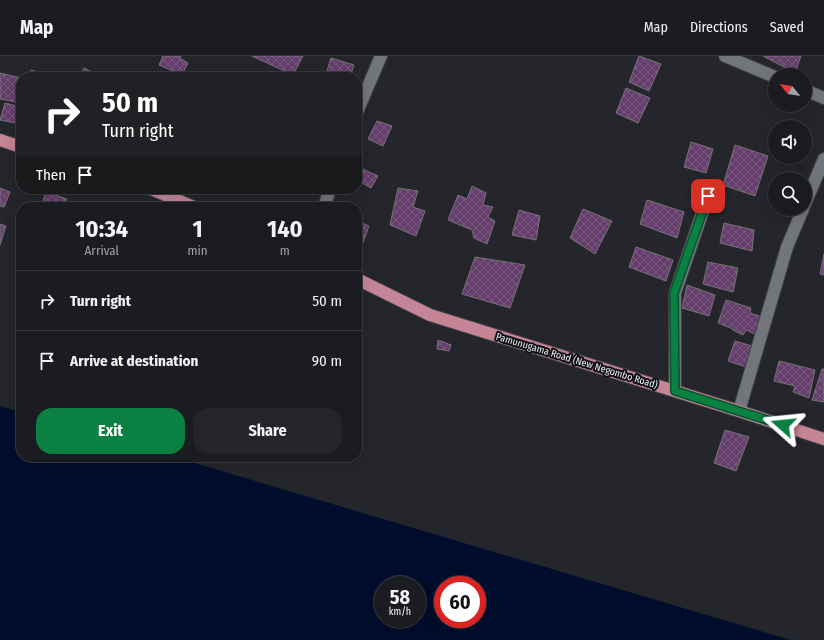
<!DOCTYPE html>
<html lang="en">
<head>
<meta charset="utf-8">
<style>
  :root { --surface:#1b1c21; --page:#24252a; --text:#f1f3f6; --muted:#a0a1a5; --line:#393a3f; --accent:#0b8043 }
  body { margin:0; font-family:"Fira Sans Condensed",sans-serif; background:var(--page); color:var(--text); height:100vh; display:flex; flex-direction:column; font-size:15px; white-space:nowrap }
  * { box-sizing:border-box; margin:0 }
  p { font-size:13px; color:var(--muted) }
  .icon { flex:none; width:22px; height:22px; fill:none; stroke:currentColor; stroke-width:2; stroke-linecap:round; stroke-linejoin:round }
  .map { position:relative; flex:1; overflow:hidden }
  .side { position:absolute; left:16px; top:146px; width:346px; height:260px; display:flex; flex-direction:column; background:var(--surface); border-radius:16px; box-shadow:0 4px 16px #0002,0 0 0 1px var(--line) }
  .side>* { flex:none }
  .top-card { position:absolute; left:16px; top:16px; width:346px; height:122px; border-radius:16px; box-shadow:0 4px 16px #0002,0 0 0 1px var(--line); background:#202124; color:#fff; overflow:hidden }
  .needle { width:26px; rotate:300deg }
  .fabs { position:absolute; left:768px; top:12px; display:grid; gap:8px }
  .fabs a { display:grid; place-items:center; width:44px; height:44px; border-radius:50%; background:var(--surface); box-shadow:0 4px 16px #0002,0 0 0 1px var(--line); font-size:20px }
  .speed { position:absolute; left:374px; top:520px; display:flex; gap:8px; font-size:20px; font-weight:700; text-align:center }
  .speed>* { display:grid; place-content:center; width:52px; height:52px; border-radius:50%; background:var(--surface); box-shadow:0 4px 16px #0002,0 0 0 1px var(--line); line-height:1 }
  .speed small { font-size:10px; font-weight:400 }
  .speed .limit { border:6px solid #d22; background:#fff; color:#111 }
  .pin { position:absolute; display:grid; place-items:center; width:34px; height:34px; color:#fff; margin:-17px; border-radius:8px; box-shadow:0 2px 6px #0006 }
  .me { position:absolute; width:44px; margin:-22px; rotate:288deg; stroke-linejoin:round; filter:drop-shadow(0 0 3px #0008) }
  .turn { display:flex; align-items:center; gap:14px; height:84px; padding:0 20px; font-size:18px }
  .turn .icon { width:52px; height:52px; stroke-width:2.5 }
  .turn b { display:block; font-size:28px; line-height:34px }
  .then { display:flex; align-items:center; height:38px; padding:0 20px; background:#0003; gap:8px; font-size:15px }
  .eta { display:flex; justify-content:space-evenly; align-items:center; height:68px; text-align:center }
  .eta b { font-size:24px; font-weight:700; line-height:28px }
  .primary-button { display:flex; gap:8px; margin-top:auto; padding:8px 20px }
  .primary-button a { flex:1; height:46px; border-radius:16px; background:var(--accent); color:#fff; font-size:16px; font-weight:700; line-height:46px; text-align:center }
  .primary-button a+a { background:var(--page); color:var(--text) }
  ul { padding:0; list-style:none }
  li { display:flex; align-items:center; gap:12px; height:60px; padding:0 20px; border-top:1px solid var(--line) }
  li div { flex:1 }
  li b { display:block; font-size:15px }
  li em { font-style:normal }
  header { display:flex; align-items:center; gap:24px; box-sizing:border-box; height:56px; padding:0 20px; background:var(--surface); border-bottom:1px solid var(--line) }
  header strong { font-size:19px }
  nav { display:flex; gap:22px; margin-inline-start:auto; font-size:14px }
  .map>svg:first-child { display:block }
</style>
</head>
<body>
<header>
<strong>Map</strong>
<nav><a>Map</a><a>Directions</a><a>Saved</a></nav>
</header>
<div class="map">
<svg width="824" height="584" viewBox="0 0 824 584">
  <defs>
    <pattern id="building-cross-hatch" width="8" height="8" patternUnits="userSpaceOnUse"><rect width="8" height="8" fill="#653e6b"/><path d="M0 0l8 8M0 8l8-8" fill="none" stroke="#7b5a81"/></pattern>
  </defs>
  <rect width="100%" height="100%" fill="#24262c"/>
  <path fill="#000d2c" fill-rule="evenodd" d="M 0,350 L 21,356 L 21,401 L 174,401 L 791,584 L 0,584 ZM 383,529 L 417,529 L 417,563 L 383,563 ZM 443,529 L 477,529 L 477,563 L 443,563 Z"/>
  <path fill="url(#building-cross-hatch)" stroke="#777278" d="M 163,0 L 181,0 L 180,2 L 188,7 L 182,19 L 159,9 Z
    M 252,0 L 303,0 L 293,19 Z
    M 639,0 L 661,8 L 649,35 L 629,26 Z
    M 763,0 L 801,0 L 795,17 Z
    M 331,2 L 354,9 L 350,21 L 325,21 Z
    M 84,12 L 101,21 L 79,21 Z
    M 31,14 L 41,17 L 40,21 L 29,21 Z
    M 0,17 L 21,22 L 21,47 L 0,43 Z
    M 626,32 L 650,42 L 638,67 L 616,57 Z
    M 5,47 L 21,51 L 21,68 L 0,64 Z
    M 377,65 L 392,70 L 383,90 L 368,83 Z
    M 691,86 L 713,93 L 706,117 L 684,111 Z
    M 735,89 L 768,100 L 755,140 L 723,129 Z
    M 358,111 L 378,120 L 371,132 L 357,124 Z
    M 472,130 L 486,137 L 483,149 L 493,151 L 488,161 L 495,165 L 487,188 L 474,182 L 472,174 L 448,164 L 458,139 L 467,143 Z
    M 0,132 L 10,136 L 4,151 L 0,150 Z
    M 398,132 L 418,135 L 413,151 L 425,155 L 416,180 L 390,169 Z
    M 46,136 L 67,143 L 64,151 L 41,151 Z
    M 647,144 L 684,156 L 677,182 L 640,168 Z
    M 74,146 L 98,151 L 73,151 Z
    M 583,153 L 612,165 L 595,198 L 570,182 Z
    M 519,154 L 540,160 L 536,184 L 512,179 Z
    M 357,165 L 369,170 L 357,203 Z
    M 724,167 L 754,174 L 752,195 L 720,187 Z
    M 0,168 L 6,170 L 0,189 Z
    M 636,191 L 673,204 L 666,225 L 629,211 Z
    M 824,198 L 824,219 L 820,218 Z
    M 475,201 L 525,209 L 510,252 L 462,238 Z
    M 708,206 L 738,212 L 733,236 L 703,228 Z
    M 687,229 L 715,239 L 709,260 L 682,252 Z
    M 726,244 L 751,252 L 750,257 L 762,261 L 757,279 L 746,274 L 743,279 L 733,274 L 733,273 L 718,267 Z
    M 438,284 L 451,289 L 449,295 L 437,293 Z
    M 735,285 L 755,291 L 749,312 L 728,305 Z
    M 779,305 L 815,314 L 809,342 L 793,336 L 795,330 L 774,325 Z
    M 822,313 L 824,313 L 824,346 L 812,344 Z
    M 725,374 L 749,381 L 736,415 L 714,407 Z"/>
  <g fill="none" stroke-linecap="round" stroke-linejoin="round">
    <defs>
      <path id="minor" d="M 725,0 L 775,21
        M 805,34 L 824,42
        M 357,56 L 381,0
        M 805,148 L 824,103
        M 324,151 L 330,133
        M 675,335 L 675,237 L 708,140
        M 739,355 L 787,191 L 803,153"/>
      <path id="major" d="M 0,84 L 21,91
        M 151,133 L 194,151
        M 357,223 L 430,259 L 739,355 L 824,383"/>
    </defs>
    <use href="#minor" stroke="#3f4146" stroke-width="14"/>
    <use href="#major" stroke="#3f4146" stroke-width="14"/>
    <use href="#minor" stroke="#73757c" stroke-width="12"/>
    <use href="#major" stroke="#c58596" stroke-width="12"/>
  </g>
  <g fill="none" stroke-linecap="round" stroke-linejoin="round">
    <defs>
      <path id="route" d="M 708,140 L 674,237 L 675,335 L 783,369"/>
    </defs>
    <use href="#route" stroke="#07532c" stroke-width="10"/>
    <use href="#route" stroke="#0b8043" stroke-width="7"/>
  </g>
  <g text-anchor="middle" stroke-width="4" stroke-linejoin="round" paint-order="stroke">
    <g font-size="10" fill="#eff1f5" stroke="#0e0f12">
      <text transform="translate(577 304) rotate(17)" y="4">Pamunugama Road (New Negombo Road)</text>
    </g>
  </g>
</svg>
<div class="fabs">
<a><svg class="needle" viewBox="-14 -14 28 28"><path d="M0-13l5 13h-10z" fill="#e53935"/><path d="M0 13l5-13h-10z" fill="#a0a1a5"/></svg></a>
<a><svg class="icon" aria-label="sound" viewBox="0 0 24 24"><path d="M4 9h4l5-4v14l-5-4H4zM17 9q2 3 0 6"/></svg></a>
<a><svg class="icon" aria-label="search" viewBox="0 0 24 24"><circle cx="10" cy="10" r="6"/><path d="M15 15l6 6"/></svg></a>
</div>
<div class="speed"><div>58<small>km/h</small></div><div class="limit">60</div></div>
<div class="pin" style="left:708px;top:140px;background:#d93025"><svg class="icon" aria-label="arrive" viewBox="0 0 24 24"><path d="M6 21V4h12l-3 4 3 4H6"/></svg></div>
<svg class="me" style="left:783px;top:369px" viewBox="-20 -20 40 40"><path d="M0-17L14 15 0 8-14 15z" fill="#0b8043" stroke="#fff" stroke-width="4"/></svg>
<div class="top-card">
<div class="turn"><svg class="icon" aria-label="right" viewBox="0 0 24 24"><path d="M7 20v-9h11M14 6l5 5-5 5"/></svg><div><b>50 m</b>Turn right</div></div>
<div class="then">Then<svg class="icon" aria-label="arrive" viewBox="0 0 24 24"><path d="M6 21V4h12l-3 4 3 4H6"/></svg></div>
</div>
<section class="side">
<div class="eta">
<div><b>10:34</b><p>Arrival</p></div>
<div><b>1</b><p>min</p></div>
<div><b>140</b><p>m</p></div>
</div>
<ul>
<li><svg class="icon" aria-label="right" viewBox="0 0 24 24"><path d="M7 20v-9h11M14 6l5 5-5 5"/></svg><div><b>Turn right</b></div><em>50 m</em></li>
<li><svg class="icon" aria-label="arrive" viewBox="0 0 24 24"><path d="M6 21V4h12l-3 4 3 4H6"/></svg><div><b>Arrive at destination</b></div><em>90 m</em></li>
</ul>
<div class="primary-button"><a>Exit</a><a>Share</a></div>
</section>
</div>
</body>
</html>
